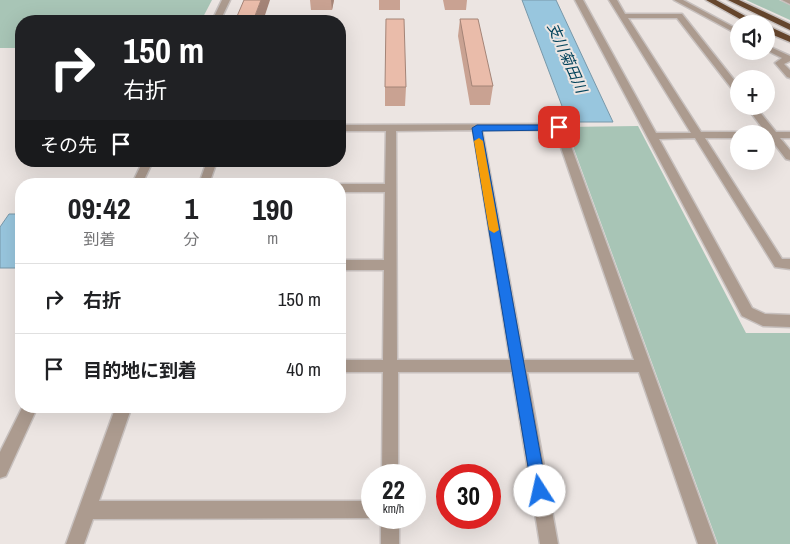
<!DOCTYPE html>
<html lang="ja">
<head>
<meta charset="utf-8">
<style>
  :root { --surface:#fff; --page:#f2f2f2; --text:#202124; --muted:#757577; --line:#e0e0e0 }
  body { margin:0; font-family:"Archivo Narrow","Noto Sans JP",sans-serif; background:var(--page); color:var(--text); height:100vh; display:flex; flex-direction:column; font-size:19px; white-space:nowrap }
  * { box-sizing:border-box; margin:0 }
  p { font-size:16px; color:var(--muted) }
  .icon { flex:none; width:28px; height:28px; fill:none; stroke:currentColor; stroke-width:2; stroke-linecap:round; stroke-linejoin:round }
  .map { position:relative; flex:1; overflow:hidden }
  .details { position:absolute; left:15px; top:178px; width:331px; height:235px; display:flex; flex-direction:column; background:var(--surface); border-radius:20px; box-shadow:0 5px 20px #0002 }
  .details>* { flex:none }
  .top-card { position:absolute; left:15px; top:15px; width:331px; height:152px; border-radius:20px; box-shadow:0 5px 20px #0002; background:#202124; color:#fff; overflow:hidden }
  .tools { position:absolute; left:730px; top:15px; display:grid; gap:10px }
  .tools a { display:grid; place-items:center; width:45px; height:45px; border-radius:50%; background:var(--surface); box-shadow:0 5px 20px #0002; font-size:25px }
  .speed { position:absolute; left:361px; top:464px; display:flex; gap:10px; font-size:25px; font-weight:700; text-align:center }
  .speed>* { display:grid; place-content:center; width:65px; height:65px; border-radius:50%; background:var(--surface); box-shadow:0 5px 20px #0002; line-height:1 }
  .speed small { font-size:12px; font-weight:400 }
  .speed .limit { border:8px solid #d22; background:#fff; color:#111 }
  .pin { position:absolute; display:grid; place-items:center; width:42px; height:42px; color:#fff; margin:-21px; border-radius:10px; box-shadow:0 2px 8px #0006 }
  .me { position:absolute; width:55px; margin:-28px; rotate:350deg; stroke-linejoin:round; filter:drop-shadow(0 0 4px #0008) }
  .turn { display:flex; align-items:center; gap:18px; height:105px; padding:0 25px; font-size:22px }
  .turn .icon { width:65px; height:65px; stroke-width:2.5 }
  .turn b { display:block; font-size:35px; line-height:42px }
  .then { display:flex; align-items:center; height:48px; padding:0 25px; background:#0003; gap:10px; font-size:19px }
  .eta { display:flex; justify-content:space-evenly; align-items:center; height:85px; text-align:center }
  .eta b { font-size:30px; font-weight:700; line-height:35px }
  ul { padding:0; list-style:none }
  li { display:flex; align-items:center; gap:15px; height:70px; padding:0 25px; border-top:1px solid var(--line) }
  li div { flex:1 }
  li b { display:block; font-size:19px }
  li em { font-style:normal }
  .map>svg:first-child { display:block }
</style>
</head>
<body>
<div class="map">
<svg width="790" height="544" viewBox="0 0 790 544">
  <rect width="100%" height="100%" fill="#ece5e2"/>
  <path fill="#a8c5b6" d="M 0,0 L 212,0 L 201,21 L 21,21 L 21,48 L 0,48 Z
    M 746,0 L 779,0 L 790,5 L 790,20 Z
    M 638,126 L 746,333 L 790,333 L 790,544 L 718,544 L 566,127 Z"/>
  <path fill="#98c6de" stroke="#7998a9" d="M 522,0 L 556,0 L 613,122 L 568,122 Z
    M 9,214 L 21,214 L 21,268 L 0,268 L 0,227 Z"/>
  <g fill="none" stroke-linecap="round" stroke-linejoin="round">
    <defs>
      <path id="minor" d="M 222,0 L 230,0 L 220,21 L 212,21 Z
        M 575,0 L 583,0 L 656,133 L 691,133 L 609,0 L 617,0 L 625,14 L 682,14 L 739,86 L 739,95 L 736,94 L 677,18 L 628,18 L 701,132 L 739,132 L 743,134 L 739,134 L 739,138 L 705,138 L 782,259 L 790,259 L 790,269 L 775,267 L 695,138 L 659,139 L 752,308 L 765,314 L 790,315 L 790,327 L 763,326 L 742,316 Z
        M 674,0 L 683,0 L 739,30 L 739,35 Z
        M 782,0 L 790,0 L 790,4 Z
        M 766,45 L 790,56 L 790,61 L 784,64 L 790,70 L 790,78 L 787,77 L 775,63 L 782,58 L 766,50 Z
        M 746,106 L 755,106 L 776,132 L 790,132 L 790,138 L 780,138 L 790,150 L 790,160 L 786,159 L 770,138 L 766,138 L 766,134 L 764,134 L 766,133 Z
        M 559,124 L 564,127 L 716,544 L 698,544 L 639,372 L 527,372 L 558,544 L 540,544 L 512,372 L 398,372 L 398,475 L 382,475 L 383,372 L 340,372 L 340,360 L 383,360 L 384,270 L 340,270 L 340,260 L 384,260 L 385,192 L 340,192 L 340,184 L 385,184 L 386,131 L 340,131 L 340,125 ZM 473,130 L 510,360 L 397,360 L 396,131 ZM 482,130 L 555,130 L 634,360 L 524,360 Z
        M 143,161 L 153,161 L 142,184 L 132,184 Z
        M 207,161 L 217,161 L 209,184 L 199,184 Z
        M 23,406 L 38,406 L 6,476 L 0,478 L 0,452 Z
        M 116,406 L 132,406 L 99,501 L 372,501 L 372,518 L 375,518 L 93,519 L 84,544 L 66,544 Z
        M 381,518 L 399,518 L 399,544 L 381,544 Z"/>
      <path id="highway" d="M 706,0 L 716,0 L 747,17 L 746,19 L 740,19 Z
        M 728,0 L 739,0 L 790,24 L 790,30 Z
        M 766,25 L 790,36 L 790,42 L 766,32 Z"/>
    </defs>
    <use href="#minor" stroke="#c7c0be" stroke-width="3"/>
    <use href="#highway" stroke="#c7c0be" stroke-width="3"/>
    <use href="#minor" fill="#ac9b8f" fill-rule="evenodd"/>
    <use href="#highway" fill="#66462d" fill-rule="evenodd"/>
  </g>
  <path fill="#c9a292" d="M 310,0 L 334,0 L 332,10 L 311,10 Z
    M 379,0 L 400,0 L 400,10 L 379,10 Z
    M 443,0 L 467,0 L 466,10 L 445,10 Z
    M 460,19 L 493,86 L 490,105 L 470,105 L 458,36 Z
    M 385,87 L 406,87 L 405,106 L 385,106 Z"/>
  <path fill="#a48477" d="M 261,0 L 270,0 L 263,21 L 253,21 Z
    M 331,0 L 334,0 L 332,10 Z"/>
  <path fill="#eabcaa" stroke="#a48477" d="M 244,0 L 261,0 L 253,21 L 235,21 Z
    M 311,19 L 328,19 L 328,21 L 310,21 Z
    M 386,19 L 404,19 L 406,87 L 385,87 Z
    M 460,19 L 478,19 L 493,86 L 472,86 Z"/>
  <path fill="#1a73e8" stroke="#114b97" d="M 477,125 L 559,125 L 563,127 L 559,130 L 482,131 L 547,491 L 545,496 L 540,498 L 534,496 L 532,491 L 472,128 Z"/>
  <path fill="#f59e0b" d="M 479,138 L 483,141 L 499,230 L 494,233 L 489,230 L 474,141 Z"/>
  <g text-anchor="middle" stroke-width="4" stroke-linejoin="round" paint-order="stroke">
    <g font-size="15" font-style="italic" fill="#04445c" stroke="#ece5e2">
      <text transform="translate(567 58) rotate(66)" y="5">支川菊田川</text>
    </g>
  </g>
</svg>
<div class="tools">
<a><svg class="icon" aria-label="sound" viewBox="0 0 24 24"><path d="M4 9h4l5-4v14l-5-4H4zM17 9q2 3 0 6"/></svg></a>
<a>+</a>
<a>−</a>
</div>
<div class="speed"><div>22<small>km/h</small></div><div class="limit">30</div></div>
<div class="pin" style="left:559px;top:127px;background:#d93025"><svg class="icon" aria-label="arrive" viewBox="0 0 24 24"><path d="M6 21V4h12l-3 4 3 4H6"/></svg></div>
<svg class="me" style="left:540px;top:491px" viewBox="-20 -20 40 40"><circle r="19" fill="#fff"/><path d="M0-13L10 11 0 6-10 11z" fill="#1a73e8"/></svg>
<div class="top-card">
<div class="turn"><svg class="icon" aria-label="right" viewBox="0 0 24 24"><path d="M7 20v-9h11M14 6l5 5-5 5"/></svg><div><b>150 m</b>右折</div></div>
<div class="then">その先<svg class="icon" aria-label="arrive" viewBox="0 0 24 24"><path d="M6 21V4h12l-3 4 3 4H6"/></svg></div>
</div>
<section class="details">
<div class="eta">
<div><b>09:42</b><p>到着</p></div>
<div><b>1</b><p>分</p></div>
<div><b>190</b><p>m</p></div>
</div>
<ul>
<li><svg class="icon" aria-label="right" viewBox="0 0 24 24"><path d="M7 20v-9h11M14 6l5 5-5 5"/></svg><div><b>右折</b></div><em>150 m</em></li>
<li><svg class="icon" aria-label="arrive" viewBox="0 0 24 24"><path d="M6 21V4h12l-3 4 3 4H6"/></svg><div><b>目的地に到着</b></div><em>40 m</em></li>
</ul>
</section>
</div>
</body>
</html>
